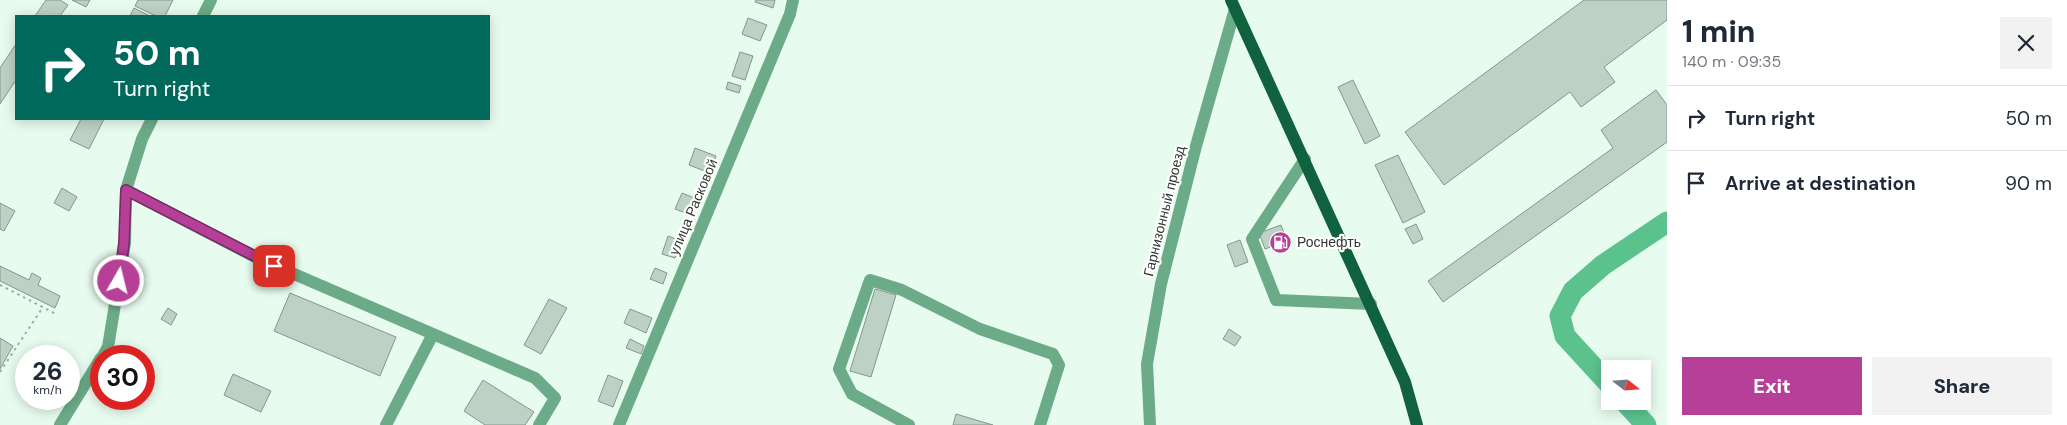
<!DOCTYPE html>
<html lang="en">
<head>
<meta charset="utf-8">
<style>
  :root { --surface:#fff; --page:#f2f2f3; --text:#1f2937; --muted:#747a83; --line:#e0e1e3; --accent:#b64098 }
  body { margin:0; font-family:"DM Sans",sans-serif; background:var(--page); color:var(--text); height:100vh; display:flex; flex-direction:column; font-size:19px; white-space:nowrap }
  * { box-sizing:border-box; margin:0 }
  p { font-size:16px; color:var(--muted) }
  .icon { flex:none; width:28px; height:28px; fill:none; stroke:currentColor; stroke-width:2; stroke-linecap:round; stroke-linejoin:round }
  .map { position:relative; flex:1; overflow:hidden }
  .side { display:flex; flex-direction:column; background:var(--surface); width:400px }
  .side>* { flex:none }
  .banner { position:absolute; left:15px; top:15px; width:475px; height:105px; border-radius:0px; box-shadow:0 2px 12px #0003; background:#00695c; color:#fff; overflow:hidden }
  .needle { width:32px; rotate:107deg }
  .fabs { position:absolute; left:1601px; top:360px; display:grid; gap:10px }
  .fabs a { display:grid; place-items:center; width:50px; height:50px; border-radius:0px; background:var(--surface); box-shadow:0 2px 12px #0003; font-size:25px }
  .speed { position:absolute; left:15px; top:345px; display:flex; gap:10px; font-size:25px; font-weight:700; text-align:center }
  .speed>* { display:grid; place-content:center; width:65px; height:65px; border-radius:50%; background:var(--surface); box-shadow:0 2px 12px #0003; line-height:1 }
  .speed small { font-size:12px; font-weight:400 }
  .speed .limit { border:8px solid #d22; background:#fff; color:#111 }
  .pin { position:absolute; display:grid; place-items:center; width:42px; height:42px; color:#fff; margin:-21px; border-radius:10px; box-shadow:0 2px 8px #0006 }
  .me { position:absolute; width:55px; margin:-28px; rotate:8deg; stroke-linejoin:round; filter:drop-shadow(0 0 4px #0008) }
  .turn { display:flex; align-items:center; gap:18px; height:105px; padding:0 15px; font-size:22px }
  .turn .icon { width:65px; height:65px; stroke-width:2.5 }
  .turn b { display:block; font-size:35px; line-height:42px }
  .round { display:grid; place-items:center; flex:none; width:52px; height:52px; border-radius:0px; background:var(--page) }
  .head { display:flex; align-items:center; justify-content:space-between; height:85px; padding:0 15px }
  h1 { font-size:30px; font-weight:800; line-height:38px }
  .action { display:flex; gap:10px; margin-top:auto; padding:10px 15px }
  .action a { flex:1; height:58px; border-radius:0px; background:var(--accent); color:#fff; font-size:20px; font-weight:800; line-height:58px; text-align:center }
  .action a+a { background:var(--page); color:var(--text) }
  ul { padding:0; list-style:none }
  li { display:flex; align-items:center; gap:15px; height:65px; padding:0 15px; border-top:1px solid var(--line) }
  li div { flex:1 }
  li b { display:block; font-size:19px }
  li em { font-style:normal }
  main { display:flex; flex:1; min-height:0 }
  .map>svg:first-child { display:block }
</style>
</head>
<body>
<main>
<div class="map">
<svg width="1667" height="425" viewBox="0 0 1667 425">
  <rect width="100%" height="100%" fill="#e8fbef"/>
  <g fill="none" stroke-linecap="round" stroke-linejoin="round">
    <path stroke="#5bc28e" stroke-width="21" d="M 1610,385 L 1565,336 L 1560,316 L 1573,291 L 1603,265 L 1667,222
      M 1624,401 L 1646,425"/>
  </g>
  <path fill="#bed1c5" stroke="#85978c" d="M 46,0 L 60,0 L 68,5 L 60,16 L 35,16 Z
    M 72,0 L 90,0 L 86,7 Z
    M 138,0 L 173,0 L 165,16 L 156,16 L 135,6 Z
    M 756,0 L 775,0 L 773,8 L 755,2 Z
    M 1584,0 L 1667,0 L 1667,20 L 1604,67 L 1615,82 L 1581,107 L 1570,92 L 1444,185 L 1405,132 Z
    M 134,8 L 150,16 L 130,16 Z
    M 748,18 L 767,25 L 760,41 L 742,34 Z
    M 16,44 L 16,80 L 0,104 L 0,68 Z
    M 740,52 L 753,56 L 745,80 L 732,76 Z
    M 1353,80 L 1380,136 L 1365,144 L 1338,87 Z
    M 728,82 L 741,86 L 739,93 L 726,89 Z
    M 1656,90 L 1667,105 L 1667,142 L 1443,302 L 1428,281 L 1613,148 L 1601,130 Z
    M 81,119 L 104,119 L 89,149 L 70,140 Z
    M 695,148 L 716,156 L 710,173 L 689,165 Z
    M 1398,155 L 1425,212 L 1403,223 L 1375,165 Z
    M 62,188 L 77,197 L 69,211 L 54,203 Z
    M 682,193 L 697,199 L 691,215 L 675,209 Z
    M 0,203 L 15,211 L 4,231 L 0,229 Z
    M 1416,224 L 1423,239 L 1413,244 L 1405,229 Z
    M 1281,225 L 1287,241 L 1265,249 L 1259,233 Z
    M 668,236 L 681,241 L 675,258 L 662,254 Z
    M 1240,240 L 1248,262 L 1235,267 L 1227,245 Z
    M 0,266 L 29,280 L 32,273 L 41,278 L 38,285 L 60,296 L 55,308 L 0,281 Z
    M 655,268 L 667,273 L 663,284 L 650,279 Z
    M 875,289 L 896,295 L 871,377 L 850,371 Z
    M 290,293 L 396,337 L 380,376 L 274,331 Z
    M 549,299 L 567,308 L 541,354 L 524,345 Z
    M 168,308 L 177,314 L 171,325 L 161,319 Z
    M 630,309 L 652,318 L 646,333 L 624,323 Z
    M 1229,329 L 1241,337 L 1235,346 L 1223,339 Z
    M 0,338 L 13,346 L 0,369 Z
    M 630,339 L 644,346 L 641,354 L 626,348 Z
    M 233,374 L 271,391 L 261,412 L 224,395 Z
    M 608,375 L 623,381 L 613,407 L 598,401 Z
    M 483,380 L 534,412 L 525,425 L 485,425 L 464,411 Z
    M 956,414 L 993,425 L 953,425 Z"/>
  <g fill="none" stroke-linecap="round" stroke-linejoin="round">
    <path stroke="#9caaa1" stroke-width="2" stroke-dasharray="2.5 4" stroke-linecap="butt" d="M 0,285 L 56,314
      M 0,372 L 43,307"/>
    <path stroke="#6cab88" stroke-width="12" d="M 203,16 L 211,0
      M 1305,159 L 1252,239 L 1276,300 L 1371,304
      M 126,190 L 257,258 L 535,378 L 555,398 L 539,425
      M 103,356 L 108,347 L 125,243 L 126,190 L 142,139 L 152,119
      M 60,425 L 101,358
      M 386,425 L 433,334
      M 619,425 L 790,14 L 793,0
      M 909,425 L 852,394 L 839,369 L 870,280 L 902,290 L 980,329 L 1053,354 L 1059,365 L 1040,425
      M 1150,425 L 1147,364 L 1161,284 L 1196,146 L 1235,9"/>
    <path stroke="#10613e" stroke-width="12" d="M 1231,0 L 1405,382 L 1417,425"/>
  </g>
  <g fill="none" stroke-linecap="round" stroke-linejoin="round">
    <defs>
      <path id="route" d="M 119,281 L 124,243 L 126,190 L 274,266"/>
    </defs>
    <use href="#route" stroke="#762a63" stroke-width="12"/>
    <use href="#route" stroke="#b64098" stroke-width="9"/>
  </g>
  <defs>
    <symbol id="fuel-disc" viewBox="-11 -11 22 22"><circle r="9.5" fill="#b64098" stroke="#fff"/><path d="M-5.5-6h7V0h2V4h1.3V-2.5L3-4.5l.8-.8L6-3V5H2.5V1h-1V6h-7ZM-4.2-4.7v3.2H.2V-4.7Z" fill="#fff"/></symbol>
  </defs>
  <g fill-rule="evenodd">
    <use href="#fuel-disc" x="1268" y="230" width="25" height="25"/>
  </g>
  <g text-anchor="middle" stroke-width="4.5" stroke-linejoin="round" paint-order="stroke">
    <g font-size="14" fill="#313934" stroke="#fff">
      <text transform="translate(693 207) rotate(-67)" y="5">улица Расковой</text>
      <text transform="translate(1164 211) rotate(-76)" y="5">Гарнизонный проезд</text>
    </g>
    <g font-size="14" fill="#313934" stroke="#fff" text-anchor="start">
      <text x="1297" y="247">Роснефть</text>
    </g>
  </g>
</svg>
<div class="fabs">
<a><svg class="needle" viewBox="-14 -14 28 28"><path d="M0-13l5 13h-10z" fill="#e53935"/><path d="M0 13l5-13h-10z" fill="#747a83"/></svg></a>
</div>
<div class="speed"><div>26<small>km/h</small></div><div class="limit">30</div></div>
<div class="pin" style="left:274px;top:266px;background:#d93025"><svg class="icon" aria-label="arrive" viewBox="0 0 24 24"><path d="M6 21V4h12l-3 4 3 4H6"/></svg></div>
<svg class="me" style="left:119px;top:281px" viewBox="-20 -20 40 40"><circle r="17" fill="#b64098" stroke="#fff" stroke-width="3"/><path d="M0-11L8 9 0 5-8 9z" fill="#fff"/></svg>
<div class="banner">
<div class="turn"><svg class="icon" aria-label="right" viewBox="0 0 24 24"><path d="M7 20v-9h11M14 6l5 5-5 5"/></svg><div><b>50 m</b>Turn right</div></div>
</div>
</div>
<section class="side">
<div class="head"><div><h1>1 min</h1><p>140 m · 09:35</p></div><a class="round"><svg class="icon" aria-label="close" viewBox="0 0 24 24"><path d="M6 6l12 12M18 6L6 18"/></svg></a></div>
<ul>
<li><svg class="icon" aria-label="right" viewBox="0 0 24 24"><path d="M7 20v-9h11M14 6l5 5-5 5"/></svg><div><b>Turn right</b></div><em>50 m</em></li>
<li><svg class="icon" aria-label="arrive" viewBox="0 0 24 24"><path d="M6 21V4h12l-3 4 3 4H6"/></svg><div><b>Arrive at destination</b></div><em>90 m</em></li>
</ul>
<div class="action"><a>Exit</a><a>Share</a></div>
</section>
</main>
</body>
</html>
